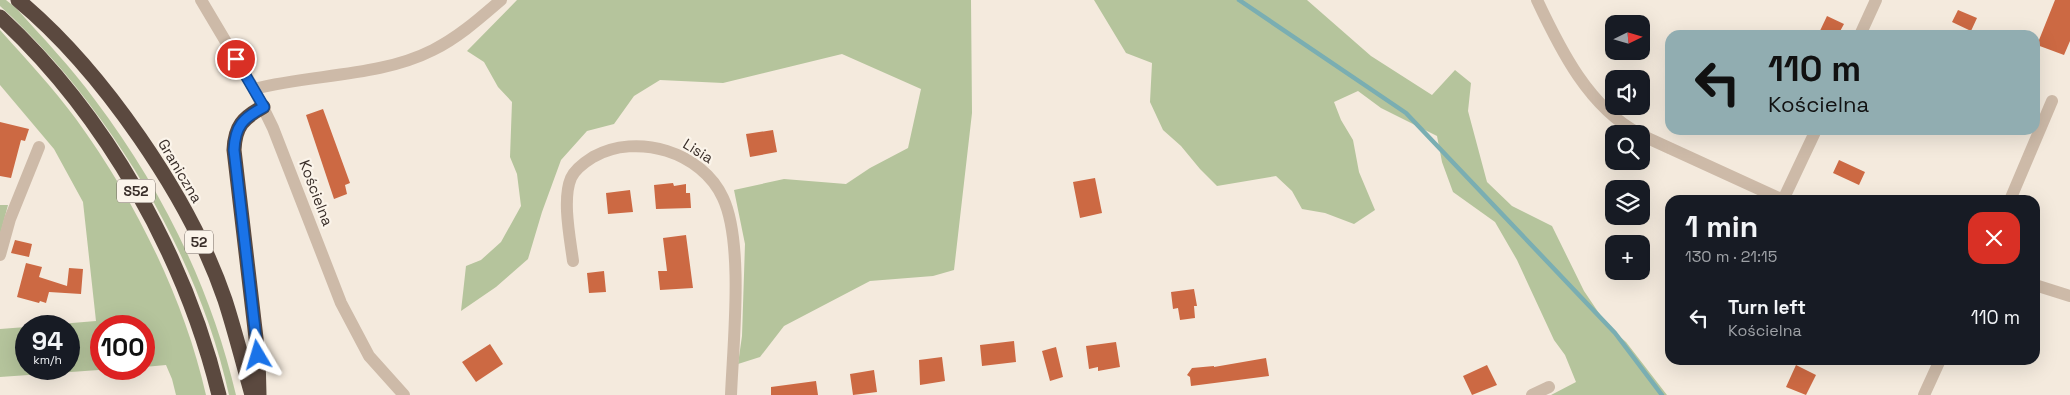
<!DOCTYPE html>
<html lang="en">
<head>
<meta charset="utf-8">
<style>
  :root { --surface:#171b24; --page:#20242c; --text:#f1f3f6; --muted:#9ea1a6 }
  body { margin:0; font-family:"Space Grotesk",sans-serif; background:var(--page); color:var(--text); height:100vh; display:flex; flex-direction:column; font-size:19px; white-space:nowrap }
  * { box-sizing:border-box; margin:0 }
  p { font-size:16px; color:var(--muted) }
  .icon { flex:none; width:28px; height:28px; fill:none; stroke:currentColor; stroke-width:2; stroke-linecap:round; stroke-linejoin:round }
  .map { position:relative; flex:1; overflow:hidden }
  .panel { position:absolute; left:1665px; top:195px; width:375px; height:170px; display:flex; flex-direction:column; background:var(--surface); border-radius:15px; box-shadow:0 5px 20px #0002 }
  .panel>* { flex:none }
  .guide { position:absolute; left:1665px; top:30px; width:375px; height:105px; border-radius:15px; box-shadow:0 5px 20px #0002; background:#91adb1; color:#111; overflow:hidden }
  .needle { width:32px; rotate:85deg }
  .controls { position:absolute; left:1605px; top:15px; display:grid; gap:10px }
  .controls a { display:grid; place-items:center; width:45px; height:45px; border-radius:10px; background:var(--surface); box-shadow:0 5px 20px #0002; font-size:25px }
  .speed { position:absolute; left:15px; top:315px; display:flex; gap:10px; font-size:25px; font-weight:700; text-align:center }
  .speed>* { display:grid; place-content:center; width:65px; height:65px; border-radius:50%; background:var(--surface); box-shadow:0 5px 20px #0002; line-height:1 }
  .speed small { font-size:12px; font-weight:400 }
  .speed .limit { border:8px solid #d22; background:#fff; color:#111 }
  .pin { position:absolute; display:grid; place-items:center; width:42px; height:42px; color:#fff; margin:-21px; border:2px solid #fff; border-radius:50%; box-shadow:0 1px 5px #0007 }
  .me { position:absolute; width:55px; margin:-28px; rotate:353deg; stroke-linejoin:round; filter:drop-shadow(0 0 4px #0008) }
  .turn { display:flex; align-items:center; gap:18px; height:105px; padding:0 20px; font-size:22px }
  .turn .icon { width:65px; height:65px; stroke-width:2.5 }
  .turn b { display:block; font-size:35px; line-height:42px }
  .round { display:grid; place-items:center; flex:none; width:52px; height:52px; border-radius:15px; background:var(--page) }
  .summary { display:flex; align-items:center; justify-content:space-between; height:85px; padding:0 20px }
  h1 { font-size:30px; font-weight:700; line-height:38px }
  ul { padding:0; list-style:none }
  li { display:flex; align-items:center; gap:15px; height:75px; padding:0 20px }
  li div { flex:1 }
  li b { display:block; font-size:19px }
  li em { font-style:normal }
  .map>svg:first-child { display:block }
</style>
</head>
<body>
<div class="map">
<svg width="2070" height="395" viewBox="0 0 2070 395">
  <rect width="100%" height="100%" fill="#f4eadd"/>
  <path fill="#b5c49c" d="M 0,0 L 6,0 L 16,8 C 43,38 71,67 95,100 C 161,187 211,288 236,395 L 229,395 C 198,253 107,103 0,6 Z
    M 517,0 L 971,0 L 972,113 L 954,270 L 933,276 L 870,281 L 784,326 L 760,357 L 738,364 L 742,336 L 745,244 L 734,190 L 784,179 L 846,184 L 870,168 L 908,148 L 921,89 L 842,54 L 723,83 L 660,80 L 634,96 L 614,124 L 587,131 L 561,160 L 542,212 L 528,259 L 496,287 L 461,311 L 466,266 L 481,260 L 501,242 L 521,206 L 517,174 L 510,157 L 512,102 L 498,87 L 484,62 L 467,51 Z
    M 1094,0 L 1307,0 L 1371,56 L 1432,95 L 1455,70 L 1471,83 L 1468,111 L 1487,182 L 1512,206 L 1552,226 L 1584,291 L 1607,325 L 1626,342 L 1667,395 L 1551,395 L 1576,382 L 1565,355 L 1554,340 L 1517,260 L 1495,222 L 1453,192 L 1442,162 L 1437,136 L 1381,108 L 1358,91 L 1334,102 L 1341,120 L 1353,140 L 1359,172 L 1375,210 L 1354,224 L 1325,213 L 1302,209 L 1292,191 L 1276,176 L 1217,186 L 1200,169 L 1181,146 L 1163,130 L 1150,102 L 1152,63 L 1126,53 Z
    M 0,30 C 26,59 53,88 76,119 C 135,200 184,298 206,395 L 176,395 L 172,379 L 166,365 L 144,367 L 144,326 L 101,326 L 101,369 L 113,369 L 0,377 L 0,329 L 26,327 L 26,369 L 69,369 L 69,326 L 36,326 L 96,321 L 83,202 L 54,149 L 0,85 Z
    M 0,205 L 8,205 L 0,235 Z"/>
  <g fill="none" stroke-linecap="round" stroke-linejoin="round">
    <path stroke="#7aaeb2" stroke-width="4.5" d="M 1239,0 L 1406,113 L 1615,333 L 1662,395"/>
  </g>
  <path fill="#cc6943" d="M 2055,0 L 2070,0 L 2070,41 L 2064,55 L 2037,45 Z
    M 1958,10 L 1977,18 L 1971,31 L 1952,22 Z
    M 1827,16 L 1844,24 L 1838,35 L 1818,35 Z
    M 323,109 L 350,183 L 345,185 L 347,194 L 334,199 L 306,115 Z
    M 0,122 L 29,129 L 25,141 L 21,140 L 11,178 L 0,176 Z
    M 773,130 L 777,152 L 750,157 L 746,134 Z
    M 1839,160 L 1865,172 L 1859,185 L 1833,173 Z
    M 1095,178 L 1102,213 L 1080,218 L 1073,182 Z
    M 673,183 L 674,186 L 686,184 L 686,193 L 690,193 L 691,208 L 656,209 L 654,185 Z
    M 630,190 L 633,212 L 608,214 L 606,193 Z
    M 686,235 L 693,288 L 660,290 L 658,271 L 667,271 L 663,238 Z
    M 15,240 L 32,244 L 29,257 L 11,253 Z
    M 26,263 L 42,267 L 39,277 L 67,286 L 69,268 L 83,269 L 81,294 L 49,292 L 46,303 L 40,301 L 39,303 L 17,297 Z
    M 604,271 L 606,292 L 589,293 L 587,273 Z
    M 1194,289 L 1197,306 L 1194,306 L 1195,318 L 1180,320 L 1178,308 L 1173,309 L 1171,292 Z
    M 1014,341 L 1016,362 L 982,366 L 980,345 Z
    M 1116,342 L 1120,367 L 1098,371 L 1098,367 L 1089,369 L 1086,346 Z
    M 490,344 L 503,364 L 476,382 L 462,362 Z
    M 1056,347 L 1063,377 L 1050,381 L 1042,351 Z
    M 942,357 L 945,381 L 920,385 L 919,360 Z
    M 1266,358 L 1269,376 L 1191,386 L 1190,377 L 1187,375 L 1192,368 L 1214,366 L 1214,367 Z
    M 1487,365 L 1497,385 L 1472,395 L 1463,376 Z
    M 1796,365 L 1816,375 L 1806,395 L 1786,387 Z
    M 874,370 L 877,392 L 853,395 L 850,374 Z
    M 816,381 L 818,395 L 771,395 L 771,387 Z"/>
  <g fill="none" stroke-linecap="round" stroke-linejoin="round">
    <path stroke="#cdbaa8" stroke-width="12" d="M 201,0 L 254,89 L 273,128 L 341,303 L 369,356 L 404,395
      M 1537,0 C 1560,49 1589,108 1640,134
      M 1860,35 L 1876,0
      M 254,89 C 312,74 380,77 433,50 C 459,37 480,18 501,0
      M 1641,135 L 1783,200 L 1816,130
      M 2010,200 L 2052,101
      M 0,255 L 10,219 L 39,147
      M 573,261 C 570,238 562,199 571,178 C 575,169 585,162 593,157 C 637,132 702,152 723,198 C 744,243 733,344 731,395
      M 2035,285 L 2070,296
      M 1532,395 L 1549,387
      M 1924,395 L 1940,360"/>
    <path stroke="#5b493f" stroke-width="15" d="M 18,0 C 101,69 190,197 225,300 C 235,331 243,363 252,395
      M 0,17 C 106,115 185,256 219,395
      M 259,395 L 258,355 L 234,150 C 235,126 243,118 263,107"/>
  </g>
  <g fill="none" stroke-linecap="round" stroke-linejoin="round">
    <defs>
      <path id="route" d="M 236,59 L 264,107 C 243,118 235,126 234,150 L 258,355"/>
    </defs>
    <use href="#route" stroke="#114b97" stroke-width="12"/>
    <use href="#route" stroke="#1a73e8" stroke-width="9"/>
  </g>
  <g text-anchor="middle" stroke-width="4.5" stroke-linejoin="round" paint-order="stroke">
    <g fill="#fbf4ea" stroke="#736963" stroke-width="1">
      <rect x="117" y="179.5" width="38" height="23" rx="4"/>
      <rect x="185" y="230.5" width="28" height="23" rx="4"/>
    </g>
    <g font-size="14" font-weight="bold" fill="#392e29">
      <text x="136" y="196">S52</text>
      <text x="199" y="247">52</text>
    </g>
    <g font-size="15" fill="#392e29" stroke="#fbf4ea">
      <text transform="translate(698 151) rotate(32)" y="5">Lisia</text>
      <text transform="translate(180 171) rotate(59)" y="5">Graniczna</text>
      <text transform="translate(316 193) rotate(69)" y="5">Kościelna</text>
    </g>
  </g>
</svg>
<div class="controls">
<a><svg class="needle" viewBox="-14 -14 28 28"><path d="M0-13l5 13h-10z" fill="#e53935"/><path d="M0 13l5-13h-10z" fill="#9ea1a6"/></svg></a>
<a><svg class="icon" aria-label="sound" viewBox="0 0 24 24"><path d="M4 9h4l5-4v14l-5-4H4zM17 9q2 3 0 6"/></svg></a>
<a><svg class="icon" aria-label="search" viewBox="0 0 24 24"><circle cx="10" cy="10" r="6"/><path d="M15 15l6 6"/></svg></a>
<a><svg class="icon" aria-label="layers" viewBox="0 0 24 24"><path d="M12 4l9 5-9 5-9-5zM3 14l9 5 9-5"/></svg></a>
<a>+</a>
</div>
<div class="speed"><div>94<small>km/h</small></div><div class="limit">100</div></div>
<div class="pin" style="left:236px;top:59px;background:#d93025"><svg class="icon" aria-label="arrive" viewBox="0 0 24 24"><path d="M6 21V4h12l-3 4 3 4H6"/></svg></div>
<svg class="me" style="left:258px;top:355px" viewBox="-20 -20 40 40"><path d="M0-17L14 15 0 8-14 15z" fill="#1a73e8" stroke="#fff" stroke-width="4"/></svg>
<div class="guide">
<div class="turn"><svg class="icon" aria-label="left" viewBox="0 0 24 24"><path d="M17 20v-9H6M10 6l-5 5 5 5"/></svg><div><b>110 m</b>Kościelna</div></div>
</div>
<section class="panel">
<div class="summary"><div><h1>1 min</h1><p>130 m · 21:15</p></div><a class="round" style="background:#d93025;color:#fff"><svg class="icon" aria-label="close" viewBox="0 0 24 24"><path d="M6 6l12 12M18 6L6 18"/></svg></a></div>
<ul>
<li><svg class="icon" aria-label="left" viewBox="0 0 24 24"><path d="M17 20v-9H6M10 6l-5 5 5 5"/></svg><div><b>Turn left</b><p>Kościelna</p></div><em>110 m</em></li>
</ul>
</section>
</div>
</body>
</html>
